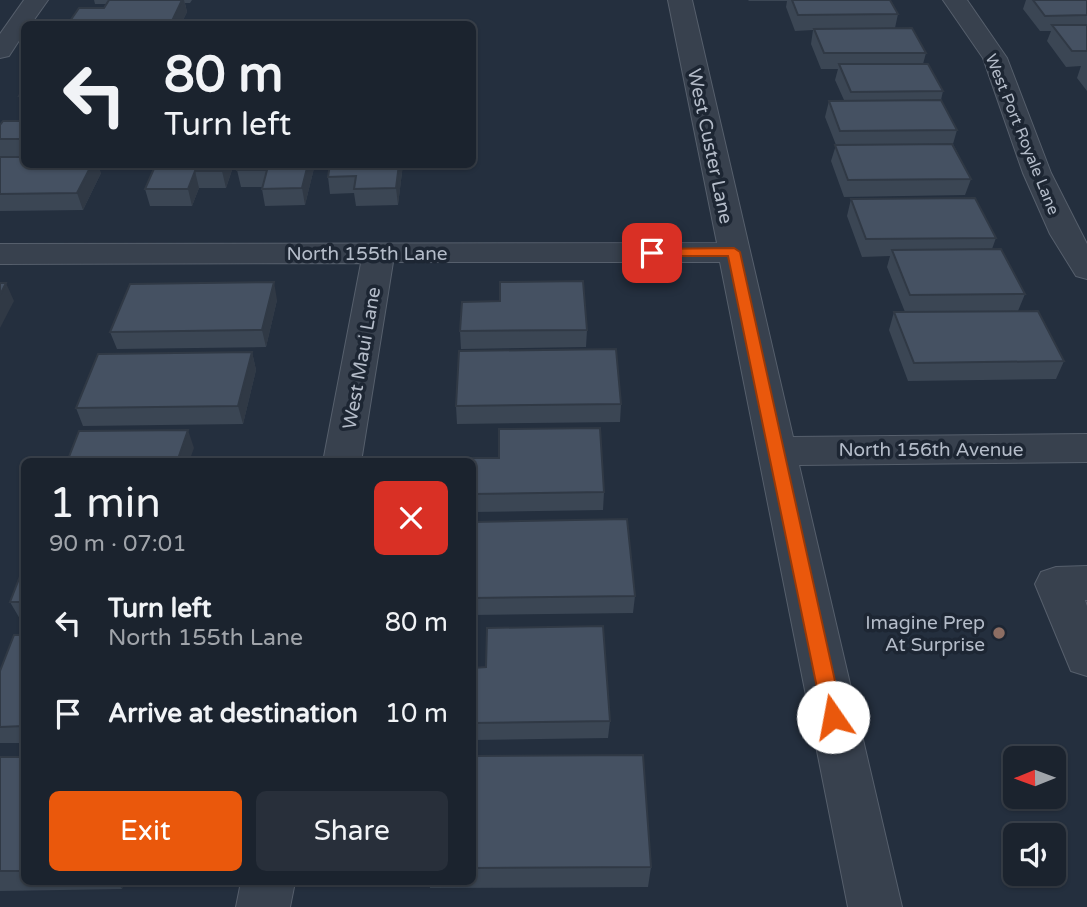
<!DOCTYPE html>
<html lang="en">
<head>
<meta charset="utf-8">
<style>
  :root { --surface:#1b232e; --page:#282f3a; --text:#f1f3f6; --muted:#a0a4aa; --line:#39404a; --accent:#ea580c }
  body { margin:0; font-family:"Varela Round",sans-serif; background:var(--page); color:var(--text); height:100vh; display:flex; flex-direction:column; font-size:26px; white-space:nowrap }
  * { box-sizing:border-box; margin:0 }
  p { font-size:23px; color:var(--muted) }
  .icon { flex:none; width:38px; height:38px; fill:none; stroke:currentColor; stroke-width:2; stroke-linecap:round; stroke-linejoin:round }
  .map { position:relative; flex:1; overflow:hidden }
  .panel { position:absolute; left:21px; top:458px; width:455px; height:427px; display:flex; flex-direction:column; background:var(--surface); border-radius:10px; box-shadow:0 2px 5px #0004,0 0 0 2px var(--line) }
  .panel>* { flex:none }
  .guide { position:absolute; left:21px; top:21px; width:455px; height:147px; border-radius:10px; box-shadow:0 2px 5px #0004,0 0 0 2px var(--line); background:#1b232e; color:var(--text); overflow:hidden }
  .needle { width:46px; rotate:269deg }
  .buttons { position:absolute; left:1003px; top:746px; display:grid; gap:14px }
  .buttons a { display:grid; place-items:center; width:63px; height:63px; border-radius:10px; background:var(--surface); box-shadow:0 2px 5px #0004,0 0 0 2px var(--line); font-size:35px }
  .pin { position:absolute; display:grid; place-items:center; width:60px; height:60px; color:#fff; margin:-30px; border-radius:14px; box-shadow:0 4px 10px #0006 }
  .me { position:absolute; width:77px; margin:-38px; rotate:348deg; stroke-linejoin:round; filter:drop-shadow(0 0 5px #0008) }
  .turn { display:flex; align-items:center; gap:24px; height:147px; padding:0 28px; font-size:32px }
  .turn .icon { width:91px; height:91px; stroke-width:2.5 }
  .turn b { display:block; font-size:49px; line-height:60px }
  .round { display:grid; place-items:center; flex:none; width:74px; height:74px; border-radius:10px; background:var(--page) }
  .overview { display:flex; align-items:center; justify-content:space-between; height:119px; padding:0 28px }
  h1 { font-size:42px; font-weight:600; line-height:52px }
  .action { display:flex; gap:14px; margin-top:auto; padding:14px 28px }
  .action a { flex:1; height:80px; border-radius:10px; background:var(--accent); color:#fff; font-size:28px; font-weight:600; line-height:80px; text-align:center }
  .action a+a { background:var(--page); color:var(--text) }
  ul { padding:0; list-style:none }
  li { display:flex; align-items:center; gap:21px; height:91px; padding:0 28px }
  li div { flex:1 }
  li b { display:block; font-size:26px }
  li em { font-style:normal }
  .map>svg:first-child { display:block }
</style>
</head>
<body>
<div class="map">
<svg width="1087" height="907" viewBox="0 0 1087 907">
  <rect width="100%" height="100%" fill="#242f3e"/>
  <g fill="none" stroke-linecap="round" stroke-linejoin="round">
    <defs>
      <path id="minor" d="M 24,0 L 48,0 L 31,24 L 24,24 L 24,33 L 9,56 L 0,58 L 0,34 Z
        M 668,0 L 692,0 L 793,437 L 1087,434 L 1087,462 L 799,465 L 902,907 L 848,907 L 720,262 L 393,262 L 361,462 L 323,462 L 361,263 L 0,264 L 0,244 L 717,243 Z
        M 943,0 L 967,0 L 1007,58 L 1051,173 L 1087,244 L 1087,279 L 1076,276 L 1050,234 L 1023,173 L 983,58 Z
        M 1087,566 L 1087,600 L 1085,600 L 1087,606 L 1087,676 L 1071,671 L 1035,584 L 1041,572 L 1056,567 Z
        M 241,882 L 295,882 L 290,907 L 236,907 Z"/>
    </defs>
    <use href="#minor" stroke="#565f6c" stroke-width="2"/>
    <use href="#minor" fill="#38414e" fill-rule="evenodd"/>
  </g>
  <path fill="#3b4654" d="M 94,0 L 192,0 L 190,3 L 185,3 L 187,12 L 181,24 L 71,24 L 70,21 L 104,8 L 107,4 L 95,4 Z
    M 748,0 L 890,0 L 898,14 L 895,28 L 926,53 L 923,64 L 943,91 L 941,100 L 957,130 L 953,144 L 971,179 L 965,195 L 844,197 L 831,161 L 836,145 L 825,117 L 829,101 L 844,100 L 835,80 L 838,69 L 821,69 L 811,44 L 813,30 L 795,31 L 786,7 L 787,1 L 749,1 Z
    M 1026,0 L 1087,0 L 1087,91 L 1077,78 L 1081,66 L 1066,67 L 1047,41 L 1051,31 L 1040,31 L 1023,9 Z
    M 24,87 L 24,111 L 19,96 Z
    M 24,121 L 24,156 L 0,156 L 0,125 Z
    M 0,157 L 101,173 L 83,210 L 0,211 Z
    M 156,164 L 234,164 L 226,188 L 199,188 L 192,206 L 150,206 L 145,189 Z
    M 239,164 L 315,164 L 305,205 L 265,206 L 262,189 L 262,187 L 241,187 L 237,170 Z
    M 403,164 L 398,205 L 356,206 L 354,193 L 330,194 L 328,177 Z
    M 851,199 L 996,238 L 992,249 L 1025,294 L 1018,311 L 1064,361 L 1056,379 L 908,381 L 889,330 L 894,312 L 905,312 L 887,267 L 890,256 L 862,257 L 847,216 Z
    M 277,300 L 266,347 L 117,349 L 110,332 Z
    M 587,330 L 586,347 L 461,349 L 460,331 Z
    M 252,352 L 256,370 L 243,424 L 83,426 L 76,408 Z
    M 621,404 L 620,422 L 457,424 L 456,406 Z
    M 499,458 L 604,492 L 603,510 L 472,512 L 472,462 Z
    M 472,522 L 635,596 L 633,613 L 472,615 Z
    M 24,566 L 24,619 L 20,619 L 10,602 Z
    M 24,635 L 24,743 L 0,743 L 0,671 Z
    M 472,668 L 610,721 L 608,738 L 472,740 Z
    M 472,756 L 651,867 L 648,887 L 430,888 L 429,882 L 472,882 Z
    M 0,757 L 24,757 L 24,882 L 124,882 L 122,889 L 0,891 Z"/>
  <path fill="#303945" d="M 182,0 L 184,0 L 187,12 L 181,24 L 173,24 L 172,21 Z
    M 92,164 L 98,164 L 101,173 L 83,210 L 77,193 Z
    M 224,164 L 234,164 L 226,188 L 222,171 Z
    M 308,164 L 315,164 L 305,205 L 302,188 Z
    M 399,164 L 403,164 L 398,205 L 396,188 Z
    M 195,171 L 199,188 L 192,206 L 188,189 Z
    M 274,282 L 277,300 L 266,347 L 262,330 Z
    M 6,283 L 14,301 L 0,328 L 0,295 Z
    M 252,352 L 256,370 L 243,424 L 238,406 Z
    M 188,430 L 194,448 L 189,462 L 178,459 Z
    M 117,882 L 124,882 L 122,889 Z"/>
  <path fill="#455162" stroke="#303945" stroke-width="2" d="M 109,0 L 182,0 L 172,21 L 70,21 L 79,8 L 104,8 Z
    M 792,0 L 890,0 L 898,14 L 798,15 Z
    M 1033,0 L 1087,0 L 1087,15 L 1045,16 Z
    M 1052,25 L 1087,25 L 1087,51 L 1072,51 Z
    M 912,28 L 926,53 L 824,53 L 814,29 Z
    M 839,64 L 928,64 L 943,91 L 851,92 Z
    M 24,87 L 24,96 L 19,96 Z
    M 941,100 L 957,130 L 840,131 L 829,101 Z
    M 3,121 L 24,121 L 24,139 L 0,139 L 0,125 Z
    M 952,144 L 971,179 L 848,180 L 835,145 Z
    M 0,157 L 24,157 L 24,164 L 92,164 L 77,193 L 0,194 Z
    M 156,164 L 224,164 L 222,171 L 195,171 L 188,189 L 145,189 Z
    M 239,164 L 308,164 L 302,188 L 262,189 L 267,170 L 237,170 Z
    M 330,164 L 399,164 L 396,188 L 354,189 L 356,176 L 328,177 Z
    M 975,198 L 996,238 L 866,239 L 851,199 Z
    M 1001,249 L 1025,294 L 910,295 L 892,250 Z
    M 583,281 L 587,330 L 460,331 L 462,302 L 500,301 L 500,282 Z
    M 274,282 L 262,330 L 110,332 L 130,284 Z
    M 0,283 L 6,283 L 0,295 Z
    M 1038,311 L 1064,361 L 914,363 L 894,312 Z
    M 616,349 L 621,404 L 456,406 L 459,351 Z
    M 252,352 L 238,406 L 76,408 L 98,354 Z
    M 600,428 L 604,492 L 472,494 L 472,462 L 448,462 L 448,458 L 499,458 L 499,429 Z
    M 188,430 L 178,459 L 227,458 L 226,462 L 67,462 L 79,431 Z
    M 627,519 L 635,596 L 472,598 L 472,522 Z
    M 24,566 L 24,602 L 10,602 Z
    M 603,626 L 610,721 L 472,723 L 472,668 L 486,667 L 487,628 Z
    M 14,635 L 24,635 L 24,726 L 0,727 L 0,671 Z
    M 643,755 L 651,867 L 472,868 L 472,756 Z
    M 0,757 L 24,757 L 24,871 L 0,871 Z"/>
  <path fill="#ea580c" stroke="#983908" stroke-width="2" d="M 734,248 L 740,252 L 843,717 L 840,723 L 833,726 L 826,723 L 823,717 L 728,256 L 652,256 L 646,253 L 652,249 Z"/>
  <circle fill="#8d6e63" stroke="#1d2633" stroke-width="2.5" cx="999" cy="633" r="7"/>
  <g text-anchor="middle" stroke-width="7" stroke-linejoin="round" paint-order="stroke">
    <g font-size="16" fill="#b4bcc9" stroke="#1d2633">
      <text transform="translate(1023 134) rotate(68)" y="6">West Port Royale Lane</text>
    </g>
    <g font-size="19" fill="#b4bcc9" stroke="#1d2633">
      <text transform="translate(711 146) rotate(78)" y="7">West Custer Lane</text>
      <text x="367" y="260">North 155th Lane</text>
      <text transform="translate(361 358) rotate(-80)" y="7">West Maui Lane</text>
      <text x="931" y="456">North 156th Avenue</text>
    </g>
    <g font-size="19" fill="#b4bcc9" stroke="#1d2633" text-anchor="end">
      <text x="985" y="629">Imagine Prep<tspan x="985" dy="22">At Surprise</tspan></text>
    </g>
  </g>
</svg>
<div class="buttons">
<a><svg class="needle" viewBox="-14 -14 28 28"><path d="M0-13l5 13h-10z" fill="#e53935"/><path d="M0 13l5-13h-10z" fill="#a0a4aa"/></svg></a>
<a><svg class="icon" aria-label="sound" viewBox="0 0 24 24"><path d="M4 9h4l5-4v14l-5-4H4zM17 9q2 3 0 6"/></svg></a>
</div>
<div class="pin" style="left:652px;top:253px;background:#d93025"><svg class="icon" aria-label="arrive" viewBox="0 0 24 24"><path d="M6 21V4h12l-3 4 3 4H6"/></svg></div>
<svg class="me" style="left:833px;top:717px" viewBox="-20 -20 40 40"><circle r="19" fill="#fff"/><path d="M0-13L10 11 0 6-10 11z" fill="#ea580c"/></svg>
<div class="guide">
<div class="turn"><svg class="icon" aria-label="left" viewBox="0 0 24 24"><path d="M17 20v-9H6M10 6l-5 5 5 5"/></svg><div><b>80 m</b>Turn left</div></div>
</div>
<section class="panel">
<div class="overview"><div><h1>1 min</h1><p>90 m · 07:01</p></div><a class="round" style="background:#d93025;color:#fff"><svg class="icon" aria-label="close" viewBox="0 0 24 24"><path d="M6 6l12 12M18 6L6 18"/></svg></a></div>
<ul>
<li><svg class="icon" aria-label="left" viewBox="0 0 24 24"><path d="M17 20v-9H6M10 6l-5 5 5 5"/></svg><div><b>Turn left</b><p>North 155th Lane</p></div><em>80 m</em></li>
<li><svg class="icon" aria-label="arrive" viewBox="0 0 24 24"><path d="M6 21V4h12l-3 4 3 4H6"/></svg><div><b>Arrive at destination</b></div><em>10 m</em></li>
</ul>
<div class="action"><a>Exit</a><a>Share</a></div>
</section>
</div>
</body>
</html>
